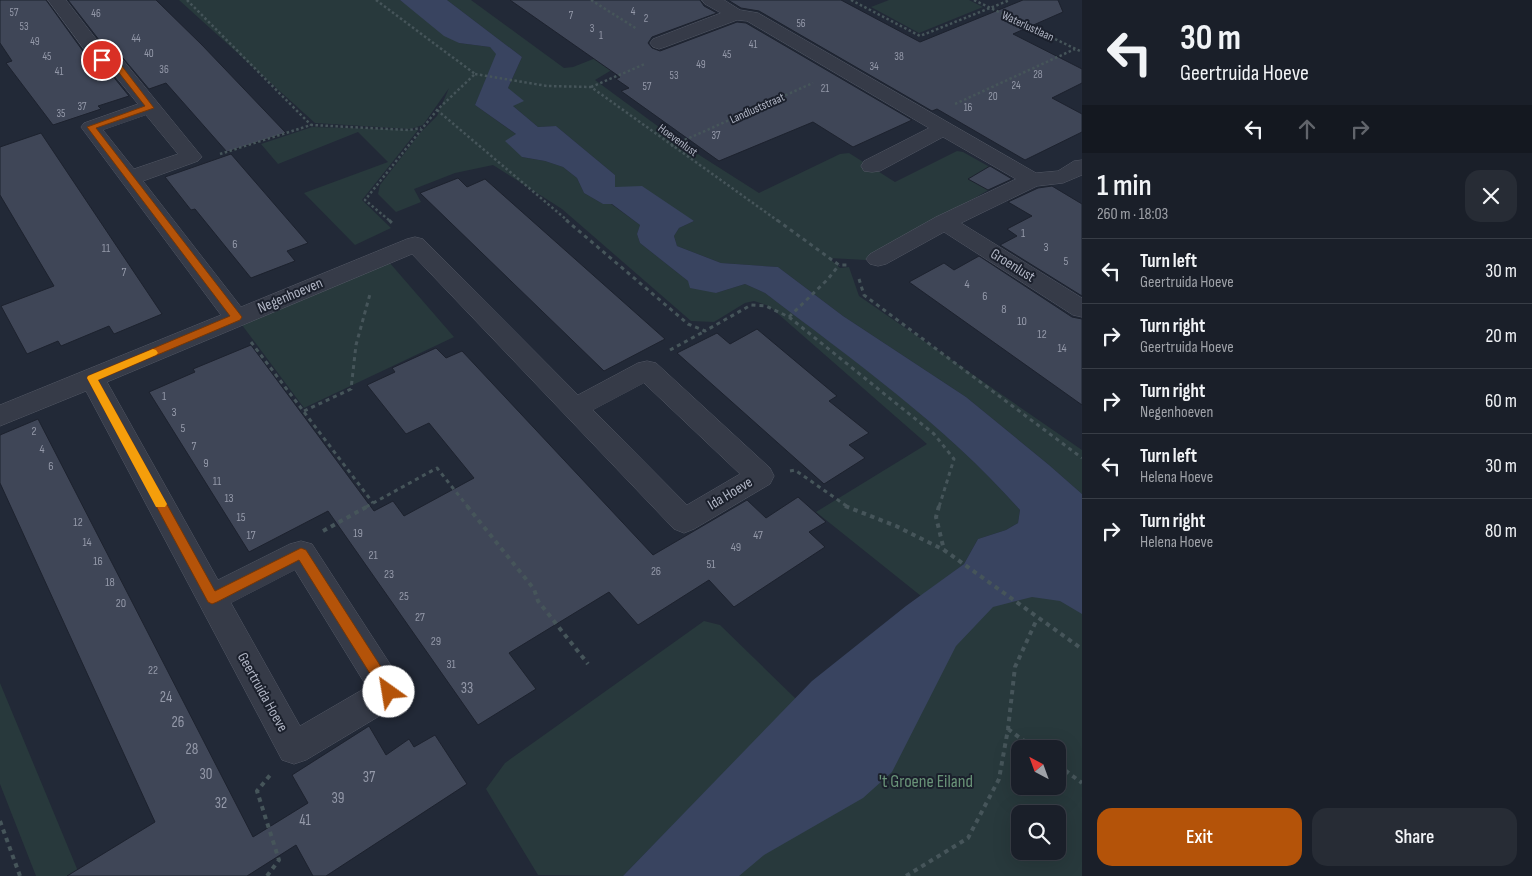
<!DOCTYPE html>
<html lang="en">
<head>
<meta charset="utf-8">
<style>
  :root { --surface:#1a1f29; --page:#272c35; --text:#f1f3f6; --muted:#9fa2a8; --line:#383d46; --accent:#b45309 }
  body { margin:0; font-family:"Sofia Sans Condensed",sans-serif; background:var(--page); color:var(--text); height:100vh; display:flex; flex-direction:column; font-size:19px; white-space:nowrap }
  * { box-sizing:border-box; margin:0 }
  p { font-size:16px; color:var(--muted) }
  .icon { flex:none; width:28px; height:28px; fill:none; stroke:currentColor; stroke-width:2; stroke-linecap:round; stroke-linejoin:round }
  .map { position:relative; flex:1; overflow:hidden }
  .drawer { display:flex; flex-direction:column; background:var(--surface); width:450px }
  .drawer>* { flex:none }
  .guide { background:#1a1f29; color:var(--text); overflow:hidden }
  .needle { width:32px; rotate:319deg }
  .tools { position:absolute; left:1011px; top:740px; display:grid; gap:10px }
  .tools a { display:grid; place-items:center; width:55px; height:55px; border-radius:10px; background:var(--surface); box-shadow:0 5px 20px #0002,0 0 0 1px var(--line); font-size:25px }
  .pin { position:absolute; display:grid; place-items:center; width:42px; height:42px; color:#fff; margin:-21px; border:2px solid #fff; border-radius:50%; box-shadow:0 1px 5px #0007 }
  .me { position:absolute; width:55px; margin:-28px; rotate:328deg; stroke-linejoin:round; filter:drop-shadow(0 0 4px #0008) }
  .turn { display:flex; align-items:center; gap:18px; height:105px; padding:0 15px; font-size:22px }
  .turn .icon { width:65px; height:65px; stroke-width:2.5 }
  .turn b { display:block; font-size:35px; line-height:42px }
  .lanes { display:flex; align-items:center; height:48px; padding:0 15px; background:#0003; justify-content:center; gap:25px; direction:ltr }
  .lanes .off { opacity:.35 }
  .round { display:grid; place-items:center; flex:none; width:52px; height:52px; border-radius:15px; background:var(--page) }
  .summary { display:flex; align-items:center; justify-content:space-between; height:85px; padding:0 15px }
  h1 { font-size:30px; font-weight:600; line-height:38px }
  .button { display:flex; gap:10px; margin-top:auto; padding:10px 15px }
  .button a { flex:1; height:58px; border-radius:15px; background:var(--accent); color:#fff; font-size:20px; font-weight:600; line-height:58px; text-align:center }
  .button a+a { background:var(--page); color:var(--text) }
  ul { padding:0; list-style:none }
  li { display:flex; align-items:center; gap:15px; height:65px; padding:0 15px; border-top:1px solid var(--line) }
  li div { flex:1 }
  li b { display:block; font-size:19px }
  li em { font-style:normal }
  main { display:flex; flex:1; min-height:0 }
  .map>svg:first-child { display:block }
</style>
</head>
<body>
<main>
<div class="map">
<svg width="1082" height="876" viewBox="0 0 1082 876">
  <rect width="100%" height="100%" fill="#222937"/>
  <path fill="#28393c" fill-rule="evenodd" d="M 179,0 L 400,0 L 459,43 L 490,47 L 497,54 L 475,105 L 517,135 L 522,157 L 545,161 L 563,167 L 577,178 L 584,193 L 603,204 L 611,204 L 640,225 L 637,234 L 640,243 L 688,281 L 716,293 L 745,284 L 765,293 C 854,360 946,426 1020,510 L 1018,523 L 1006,530 L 978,539 L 964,564 L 921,596 L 816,512 L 927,444 L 769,306 L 754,301 L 745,303 L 714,322 L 691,321 L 562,209 L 493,165 L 455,173 L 414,189 L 421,202 L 396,212 L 378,194 L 380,185 L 420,133 L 437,116 L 449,88 L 423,125 L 410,129 L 315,123 Z
    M 447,0 L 471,0 L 564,68 L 573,67 L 611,52 L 625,62 L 595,80 L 682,144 L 759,193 L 840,154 L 849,153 L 895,182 L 957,151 L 963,152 L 1004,175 L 1006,180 L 866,260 L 829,258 L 840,268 L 849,267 L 859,296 L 1082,450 L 1082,494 L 1049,465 L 966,397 L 843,316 L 778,267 L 721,263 L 677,246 L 674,236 L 679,228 L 694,221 L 615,187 L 615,175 L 556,126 L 538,127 L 513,106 L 508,88 L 522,57 Z
    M 889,0 L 969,0 L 983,7 L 919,33 L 871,7 Z
    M 312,127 L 418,130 L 362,200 L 391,228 L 355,245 L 304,193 L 388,162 L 358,132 L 278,164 L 261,144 Z
    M 389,262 L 454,337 L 304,408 L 242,325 Z
    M 1028,562 L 1082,600 L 1082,876 L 680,876 ZM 1020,749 L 1058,749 L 1058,786 L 1020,786 ZM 1020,814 L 1058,814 L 1058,851 L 1020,851 Z
    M 704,621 L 720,625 L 796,699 L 623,876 L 538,875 L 486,789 L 505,763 Z
    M 0,683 L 80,876 L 36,876 L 0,784 Z"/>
  <path fill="#394460" d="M 400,0 L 447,0 L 522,57 L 508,88 L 524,101 L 513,106 L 538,127 L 556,126 L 615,175 L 615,187 L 642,186 L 694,221 L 679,228 L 674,236 L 677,246 L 721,263 L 778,267 L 843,316 L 966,397 L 1049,465 L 1082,494 L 1082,614 L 1060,601 L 1032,597 L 993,607 L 956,646 L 892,772 L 863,798 L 764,855 L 739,876 L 623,876 L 812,681 L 906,606 L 964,564 L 978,539 L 1006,530 L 1018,523 L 1020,510 C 946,426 853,360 765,293 L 745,284 L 716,293 L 690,288 L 688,281 L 640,243 L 637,234 L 640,225 L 612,204 L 603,204 L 584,193 L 577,178 L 563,167 L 545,161 L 522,157 L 505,141 L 516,134 L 475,105 L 496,54 L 490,47 L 459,43 L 444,36 Z"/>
  <path fill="#3f4657" stroke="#1d222e" d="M 0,0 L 46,0 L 93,65 L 107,69 L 129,96 L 98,106 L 101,109 L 53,125 L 6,63 L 12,61 L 0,43 Z
    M 68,0 L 156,0 L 202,45 L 286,133 L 227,152 L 166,83 L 149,89 L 123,58 L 110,54 Z
    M 510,0 L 700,0 L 704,6 L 717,13 L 652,37 L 648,43 L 652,48 L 660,51 L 737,22 L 746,23 L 912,120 L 853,147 L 813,122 L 719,161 L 621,91 L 629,88 L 616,79 L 620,77 Z
    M 728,0 L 841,0 L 920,42 L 1023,0 L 1058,0 L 1063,12 L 1013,34 L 1082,69 L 1082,83 L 1052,98 L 1082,114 L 1082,132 L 1025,160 L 937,109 L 932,111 L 759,11 L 741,8 Z
    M 41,133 L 162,314 L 114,334 L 109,326 L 61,346 L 58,341 L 27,354 L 1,306 L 54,286 L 0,195 L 0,147 Z
    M 231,154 L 308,243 L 287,251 L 295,261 L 251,278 L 195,209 L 191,210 L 165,177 Z
    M 990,166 L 1012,179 L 988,190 L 968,179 Z
    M 458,178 L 467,187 L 485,179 L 665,339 L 604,371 L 420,193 Z
    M 1052,186 L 1082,204 L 1082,296 L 1000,245 L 1017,236 L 1007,229 L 1032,216 L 1008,202 L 1038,188 Z
    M 979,256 L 1072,317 L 1082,319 L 1082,405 L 909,282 L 944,263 L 954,270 Z
    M 757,329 L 837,396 L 829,401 L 869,433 L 849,445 L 865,458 L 824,484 L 677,353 L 717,333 L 730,344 Z
    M 251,345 L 374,511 L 393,501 L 404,516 L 474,478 L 429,423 L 406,434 L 367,385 L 395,372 L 392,368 L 436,348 L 446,358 L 462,351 L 653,555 L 747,500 L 766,518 L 798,497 L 826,522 L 809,532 L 825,547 L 734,607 L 709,580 L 638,625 L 609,592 L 509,653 L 536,689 L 478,725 L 328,511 L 249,552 L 149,392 L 195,372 L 193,369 Z
    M 38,419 L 253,837 L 308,803 L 292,775 L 369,726 L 386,755 L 409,739 L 414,747 L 435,735 L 467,784 L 326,876 L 313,876 L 296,845 L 247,876 L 67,876 L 155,822 L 0,483 L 0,435 Z"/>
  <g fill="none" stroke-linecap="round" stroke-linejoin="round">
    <defs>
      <path id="minor" d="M 48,0 L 66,0 L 109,56 L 122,59 L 202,157 L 198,161 L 143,181 L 241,307 L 407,239 L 415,237 L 423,239 L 578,395 L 638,363 L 647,361 L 656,363 L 770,468 L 774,476 L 770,484 L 694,529 L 684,533 L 674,529 L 412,254 L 107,382 L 218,580 L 290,544 L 301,541 L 312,544 L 401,681 L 406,692 L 401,703 L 306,760 L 294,764 L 282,760 L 86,391 L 0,426 L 0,405 L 221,315 L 81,127 L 84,123 L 138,104 L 108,67 L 95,64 ZM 146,115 L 178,154 L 134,169 L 103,130 ZM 644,383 L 740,474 L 687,505 L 593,410 ZM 295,570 L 367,687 L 300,726 L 231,603 Z
        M 702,0 L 724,0 L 740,10 L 758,13 L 1036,173 L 1058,171 L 1074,161 L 1082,160 L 1082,175 L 1063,183 L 1037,186 L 961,223 L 1082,298 L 1082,317 L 1073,315 L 944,232 L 886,264 L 878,266 L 870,264 L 866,259 L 870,254 L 936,217 L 1016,179 L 943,137 L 880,171 L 872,172 L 864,171 L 861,166 L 864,161 L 929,128 L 747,21 L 737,20 L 665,47 L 659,49 L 653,47 L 650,43 L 653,39 L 721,13 L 705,4 Z"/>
    </defs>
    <use href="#minor" stroke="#535865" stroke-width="1"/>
    <path stroke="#46555a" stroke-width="2.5" stroke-dasharray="2.5 2.5" stroke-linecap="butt" d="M 187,0 L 311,125
      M 376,0 L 475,74 L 437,110 L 365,200 L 390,221
      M 591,0 L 637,29
      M 851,0 L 920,36 L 1010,0
      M 974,0 L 1082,52
      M 475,74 L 547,86 L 591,87 L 778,221
      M 591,87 L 645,64
      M 955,104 L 1075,49
      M 437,110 L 568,221
      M 671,146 L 813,83
      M 220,154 L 311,125 L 409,130 L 421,128"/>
    <path stroke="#46555a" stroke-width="3" stroke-dasharray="4 4" stroke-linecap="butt" d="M 389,220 L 392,223
      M 566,220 L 688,324 L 705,331 L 751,305 L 766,306 L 789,317 L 934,434 L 954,459 L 939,507
      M 777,220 L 839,265 L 849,265
      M 859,279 L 864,295 L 1082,458
      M 789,317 L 828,279 L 839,265
      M 251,342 L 373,503
      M 670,350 L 705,331
      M 304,411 L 351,389 L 356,345 L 370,294
      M 790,471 L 795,470 L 848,507
      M 366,507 L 437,468 L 468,507"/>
    <path stroke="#46555a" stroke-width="4" stroke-dasharray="4.5 4.5" stroke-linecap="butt" d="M 467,506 L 534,589 L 538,601 L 588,664
      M 845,506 L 896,526 L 944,550 L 1082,649
      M 939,506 L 936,517 L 944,550
      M 323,531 L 368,506
      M 1008,729 L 1035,749
      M 1058,765 L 1082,783
      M 0,821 L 20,876
      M 267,876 L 279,860 L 257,791 L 271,774
      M 906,876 L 968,838 L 999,779 L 1008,729 L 1015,667 L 1037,619"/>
    <use href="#minor" fill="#363b48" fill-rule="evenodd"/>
  </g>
  <path fill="#b45309" stroke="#753606" d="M 99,58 L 118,61 L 154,108 L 96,128 L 242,317 L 240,320 L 98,380 L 215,591 L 301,548 L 306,550 L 394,687 L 396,692 L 394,696 L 389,698 L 384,696 L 299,560 L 217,602 L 212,604 L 208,602 L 87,378 L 88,376 L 230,316 L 87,127 L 145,106 L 113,65 L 99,62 Z"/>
  <path fill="#f59e0b" d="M 153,349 L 156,350 L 158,353 L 156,355 L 98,380 L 167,504 L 165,507 L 156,507 L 87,378 L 88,376 Z"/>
  <g text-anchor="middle" stroke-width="4" stroke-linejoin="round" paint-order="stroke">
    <g font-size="11" fill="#9499a9">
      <text x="633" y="15">4</text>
      <text x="14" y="16">57</text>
      <text x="96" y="17">46</text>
      <text x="571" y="19">7</text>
      <text x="646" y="22">2</text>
      <text x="801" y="27">56</text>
      <text x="24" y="30">53</text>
      <text x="592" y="32">3</text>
      <text x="601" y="39">1</text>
      <text x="136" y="42">44</text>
      <text x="35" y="45">49</text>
      <text x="753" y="48">41</text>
      <text x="149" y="57">40</text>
      <text x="727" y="58">45</text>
      <text x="47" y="60">45</text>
      <text x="899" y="60">38</text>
      <text x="701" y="68">49</text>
      <text x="874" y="70">34</text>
      <text x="164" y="73">36</text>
      <text x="59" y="75">41</text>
      <text x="1038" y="78">28</text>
      <text x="674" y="79">53</text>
      <text x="1016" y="89">24</text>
      <text x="647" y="90">57</text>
      <text x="825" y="92">21</text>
      <text x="993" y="100">20</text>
      <text x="82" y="110">37</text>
      <text x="968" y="111">16</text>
      <text x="61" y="117">35</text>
      <text x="716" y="139">37</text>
    </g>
    <g font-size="12" fill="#b0b5c4" stroke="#1b202c">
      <text transform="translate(1028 26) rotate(25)" y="4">Waterlustlaan</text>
      <text transform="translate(757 108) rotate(-24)" y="4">Landluststraat</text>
      <text transform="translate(678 140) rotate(36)" y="4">Hoevenlust</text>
    </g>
    <g font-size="12" fill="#9499a9">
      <text x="1023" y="237">1</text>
      <text x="235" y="248">6</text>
      <text x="1046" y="251">3</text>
      <text x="106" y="252">11</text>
      <text x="1066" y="265">5</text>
      <text x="124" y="276">7</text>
      <text x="967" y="288">4</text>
      <text x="985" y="300">6</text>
      <text x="1004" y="313">8</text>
      <text x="1022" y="325">10</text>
      <text x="1042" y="338">12</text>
      <text x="1062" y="352">14</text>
      <text x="164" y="400">1</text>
      <text x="174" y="416">3</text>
      <text x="183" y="432">5</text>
      <text x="34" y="435">2</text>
      <text x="194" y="450">7</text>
      <text x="42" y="453">4</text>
      <text x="206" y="467">9</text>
      <text x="51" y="470">6</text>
      <text x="217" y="485">11</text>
      <text x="229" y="502">13</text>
      <text x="241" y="521">15</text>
      <text x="78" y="526">12</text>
      <text x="358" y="537">19</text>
      <text x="251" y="539">17</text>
      <text x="758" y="539">47</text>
      <text x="87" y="546">14</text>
      <text x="736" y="551">49</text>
      <text x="373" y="559">21</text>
      <text x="98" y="565">16</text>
      <text x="711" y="568">51</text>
      <text x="656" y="575">26</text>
      <text x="389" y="578">23</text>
      <text x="110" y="586">18</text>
      <text x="404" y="600">25</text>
      <text x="121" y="607">20</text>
      <text x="420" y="621">27</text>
      <text x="436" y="645">29</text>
      <text x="451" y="668">31</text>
      <text x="153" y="674">22</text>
    </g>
    <g font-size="15" fill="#b0b5c4" stroke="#1b202c">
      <text transform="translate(1013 265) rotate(32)" y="5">Groenlust</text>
      <text transform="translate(290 295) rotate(-23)" y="5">Negenhoeven</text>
      <text transform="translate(730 493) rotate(-31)" y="5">Ida Hoeve</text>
      <text transform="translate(263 692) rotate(61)" y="5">Geertruida Hoeve</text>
    </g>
    <g font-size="15" fill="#9499a9">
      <text x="467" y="693">33</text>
      <text x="166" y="702">24</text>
      <text x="178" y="727">26</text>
      <text x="192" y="754">28</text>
      <text x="206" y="779">30</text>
      <text x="369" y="782">37</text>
      <text x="338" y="803">39</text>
      <text x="221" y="808">32</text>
      <text x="305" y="825">41</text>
    </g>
    <g font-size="18" fill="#699378" stroke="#1b202c">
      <text x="926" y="787">'t Groene Eiland</text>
    </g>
  </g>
</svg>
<div class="tools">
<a><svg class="needle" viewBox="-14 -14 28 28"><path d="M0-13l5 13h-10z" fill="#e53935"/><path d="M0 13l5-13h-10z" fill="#9fa2a8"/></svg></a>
<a><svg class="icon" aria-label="search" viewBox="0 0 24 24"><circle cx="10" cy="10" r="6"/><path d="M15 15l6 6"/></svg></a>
</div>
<div class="pin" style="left:102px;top:60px;background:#d93025"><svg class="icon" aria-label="arrive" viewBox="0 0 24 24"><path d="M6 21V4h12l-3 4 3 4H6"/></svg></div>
<svg class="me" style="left:389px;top:692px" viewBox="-20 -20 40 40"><circle r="19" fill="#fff"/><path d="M0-13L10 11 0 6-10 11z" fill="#b45309"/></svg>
</div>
<section class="drawer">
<div class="guide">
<div class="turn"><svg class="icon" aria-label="left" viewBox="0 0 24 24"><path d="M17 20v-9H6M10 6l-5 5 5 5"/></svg><div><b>30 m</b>Geertruida Hoeve</div></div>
<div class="lanes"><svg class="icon" aria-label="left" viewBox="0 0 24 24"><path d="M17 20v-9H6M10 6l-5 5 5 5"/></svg><svg class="icon off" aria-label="ahead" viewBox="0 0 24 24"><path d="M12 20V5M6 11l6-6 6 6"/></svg><svg class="icon off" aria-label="right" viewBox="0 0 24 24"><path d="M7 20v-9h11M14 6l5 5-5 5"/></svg></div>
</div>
<div class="summary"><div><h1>1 min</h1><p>260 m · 18:03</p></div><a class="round"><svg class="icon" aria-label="close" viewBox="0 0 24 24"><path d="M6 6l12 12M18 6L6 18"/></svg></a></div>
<ul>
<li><svg class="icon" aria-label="left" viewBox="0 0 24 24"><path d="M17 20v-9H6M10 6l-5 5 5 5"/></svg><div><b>Turn left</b><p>Geertruida Hoeve</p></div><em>30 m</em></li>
<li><svg class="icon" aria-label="right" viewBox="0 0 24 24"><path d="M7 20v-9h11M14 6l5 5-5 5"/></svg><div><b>Turn right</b><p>Geertruida Hoeve</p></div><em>20 m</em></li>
<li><svg class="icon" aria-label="right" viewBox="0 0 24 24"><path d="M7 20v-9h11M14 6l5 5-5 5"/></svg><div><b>Turn right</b><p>Negenhoeven</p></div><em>60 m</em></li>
<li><svg class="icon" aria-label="left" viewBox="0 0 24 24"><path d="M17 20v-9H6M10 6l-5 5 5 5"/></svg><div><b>Turn left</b><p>Helena Hoeve</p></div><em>30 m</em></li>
<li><svg class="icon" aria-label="right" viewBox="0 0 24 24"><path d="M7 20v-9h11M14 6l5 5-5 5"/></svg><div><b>Turn right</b><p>Helena Hoeve</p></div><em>80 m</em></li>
</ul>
<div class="button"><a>Exit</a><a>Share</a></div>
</section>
</main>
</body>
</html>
